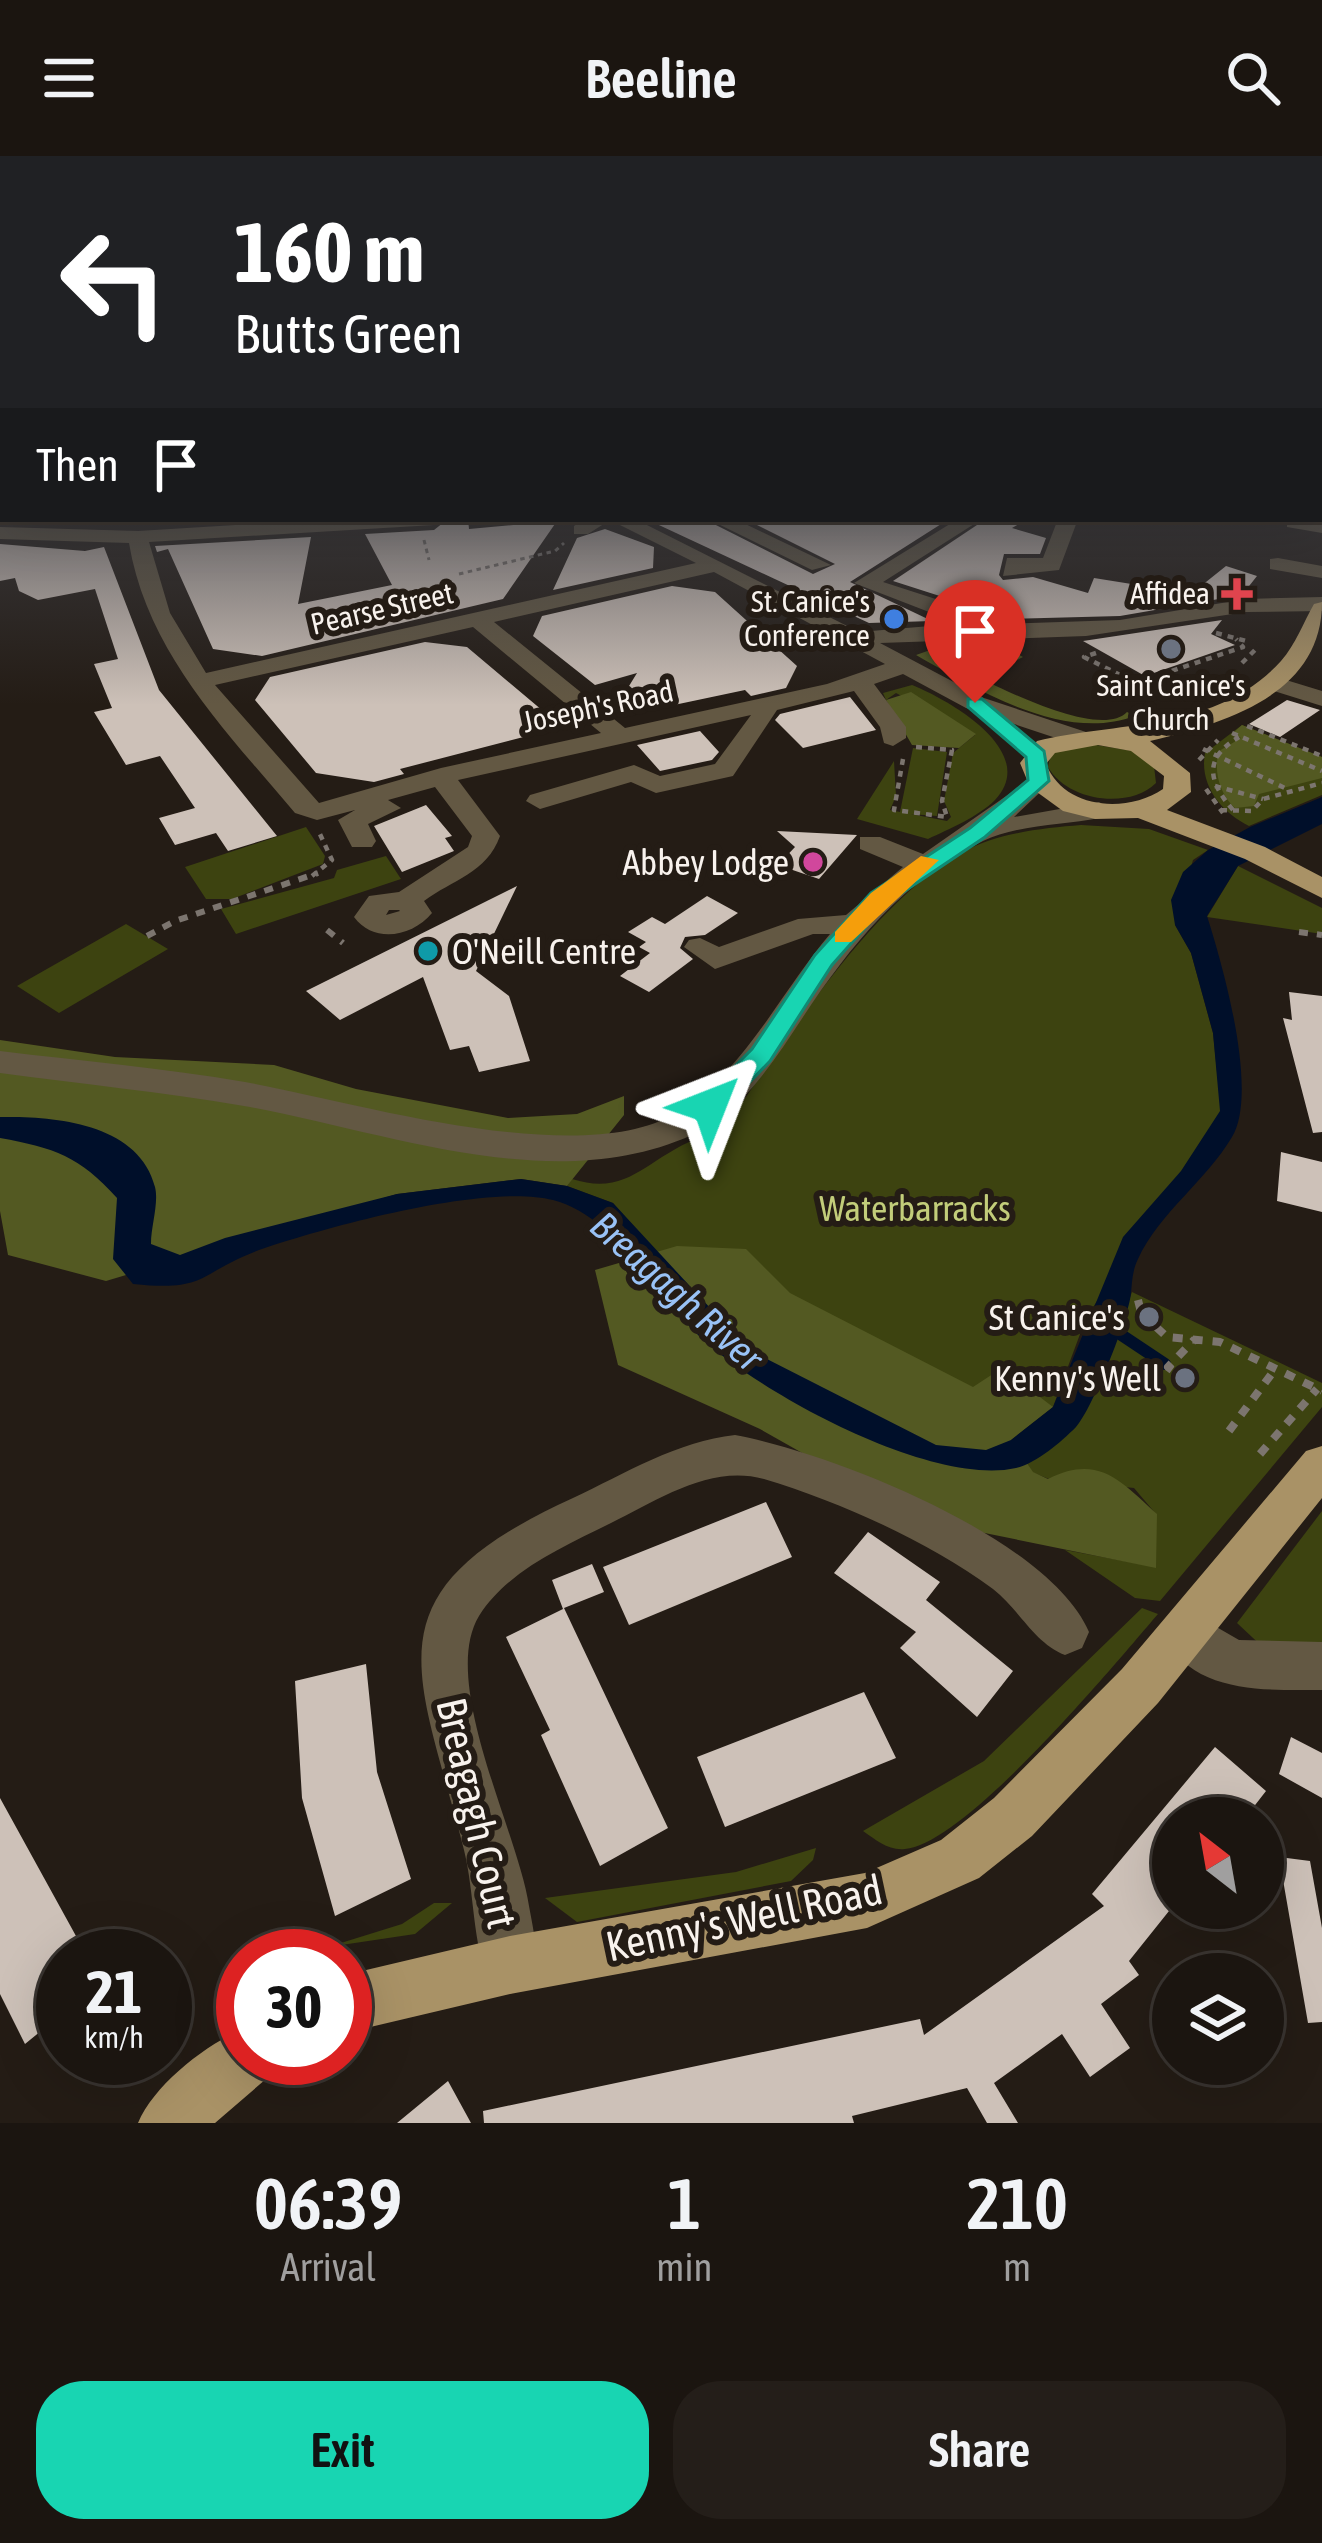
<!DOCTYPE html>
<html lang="en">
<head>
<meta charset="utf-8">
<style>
  :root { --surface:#1b1510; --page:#241e19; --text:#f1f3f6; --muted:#a09f9f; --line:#393430; --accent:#18d5b2 }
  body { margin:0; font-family:"Asap Condensed",sans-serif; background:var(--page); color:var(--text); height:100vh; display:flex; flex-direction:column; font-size:45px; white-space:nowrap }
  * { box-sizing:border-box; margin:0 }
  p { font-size:39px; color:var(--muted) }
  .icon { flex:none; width:66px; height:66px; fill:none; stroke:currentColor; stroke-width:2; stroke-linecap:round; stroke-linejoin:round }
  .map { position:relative; height:1967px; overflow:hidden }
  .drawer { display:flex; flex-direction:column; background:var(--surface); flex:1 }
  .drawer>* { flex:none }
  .top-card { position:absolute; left:0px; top:0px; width:1323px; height:366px; box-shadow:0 12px 48px #0002,0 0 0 3px var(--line); background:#202124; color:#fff; overflow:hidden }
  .needle { width:78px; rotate:329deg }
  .controls { position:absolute; left:1152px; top:1641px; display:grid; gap:24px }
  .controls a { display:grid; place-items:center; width:132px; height:132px; border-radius:50%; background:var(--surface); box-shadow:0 12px 48px #0002,0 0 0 3px var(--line); font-size:60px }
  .speed { position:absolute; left:36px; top:1773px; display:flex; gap:24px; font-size:60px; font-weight:700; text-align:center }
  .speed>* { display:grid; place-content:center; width:156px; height:156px; border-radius:50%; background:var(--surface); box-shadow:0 12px 48px #0002,0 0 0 3px var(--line); line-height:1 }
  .speed small { font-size:30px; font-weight:400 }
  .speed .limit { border:18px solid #d22; background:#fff; color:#111 }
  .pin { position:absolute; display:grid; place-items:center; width:102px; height:102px; color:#fff; margin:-123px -51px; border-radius:50% 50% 50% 0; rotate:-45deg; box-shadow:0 0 12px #0007 }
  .pin .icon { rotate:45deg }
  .me { position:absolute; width:132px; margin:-66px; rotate:45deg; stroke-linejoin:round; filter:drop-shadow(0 0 9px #0008) }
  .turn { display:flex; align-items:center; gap:42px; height:252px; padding:0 36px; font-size:54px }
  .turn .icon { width:156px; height:156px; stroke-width:2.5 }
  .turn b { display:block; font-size:84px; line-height:102px }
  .then { display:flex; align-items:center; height:114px; padding:0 36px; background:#0003; gap:24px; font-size:45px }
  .eta { display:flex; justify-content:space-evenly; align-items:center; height:204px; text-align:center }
  .eta b { font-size:72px; font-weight:600; line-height:84px }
  .primary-button { display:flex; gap:24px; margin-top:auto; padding:24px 36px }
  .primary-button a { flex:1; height:138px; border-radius:48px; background:var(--accent); color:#111; font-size:48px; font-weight:600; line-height:138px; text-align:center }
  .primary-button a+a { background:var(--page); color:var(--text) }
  header { display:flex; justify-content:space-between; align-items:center; height:156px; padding:0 36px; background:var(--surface); font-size:54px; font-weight:600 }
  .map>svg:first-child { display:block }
</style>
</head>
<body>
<header><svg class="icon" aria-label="menu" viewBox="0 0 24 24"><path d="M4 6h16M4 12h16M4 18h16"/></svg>Beeline<svg class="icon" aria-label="search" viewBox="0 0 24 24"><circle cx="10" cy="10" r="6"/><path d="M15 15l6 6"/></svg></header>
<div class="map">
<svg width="1322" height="1967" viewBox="0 0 1322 1967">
  <rect width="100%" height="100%" fill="#241c15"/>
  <path fill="#3d4310" d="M 912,529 C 947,543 1041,595 995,644 C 978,661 949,673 928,683 L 857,663 L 894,605 L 896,640 L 890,654 L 900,656 L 913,592 L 947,596 L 937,660 L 911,658 L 947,665 L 951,661 L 944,645 L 953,597 L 975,579 L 896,537 L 886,544 L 883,537 Z
    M 1242,569 L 1322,601 L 1322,639 L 1249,670 C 1221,656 1199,629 1205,597 Z
    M 1084,587 L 1133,595 L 1154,610 L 1156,627 C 1129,654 1067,645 1048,611 C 1050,592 1067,591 1084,587 Z
    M 1081,669 L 1149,673 L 1208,694 L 1193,704 L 1175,769 L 1191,797 L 1213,877 L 1221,955 L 1086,1162 L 1053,1251 L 1011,1284 L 685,1129 L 613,1047 L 567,1030 L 572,1023 C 628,1041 646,1003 696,983 L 712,991 C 774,902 867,748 963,696 C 997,677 1043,672 1081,669 Z
    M 306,671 L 325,700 L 323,708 L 232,743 L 206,743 L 185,711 Z
    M 386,700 L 401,723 L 236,778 L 221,753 L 334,722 L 337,714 Z
    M 1238,710 L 1322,752 L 1322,778 L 1207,761 Z
    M 126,768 L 168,793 L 59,857 L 17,830 Z
    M 1132,1136 L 1322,1227 L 1322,1251 L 1160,1445 L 1135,1442 L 1065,1394 L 1156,1411 L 1156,1358 L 1134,1332 L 1049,1323 L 1019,1311 C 1088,1271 1106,1207 1132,1136 Z
    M 1322,1355 L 1322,1493 L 1268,1496 L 1237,1467 Z
    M 1142,1452 L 1158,1458 C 1115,1508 966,1688 905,1693 C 889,1695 876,1684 863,1675 L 984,1605 Z
    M 816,1692 L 813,1704 L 791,1725 L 577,1766 L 545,1742 L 736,1716 Z
    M 434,1747 L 452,1747 L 415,1778 L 328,1791 L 402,1768 Z"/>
  <path fill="#535922" d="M 983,478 L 1006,486 L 1006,492 L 1023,501 L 980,522 C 1012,538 1102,582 1127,556 L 1135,560 C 1063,587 976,533 916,499 L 933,493 L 973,511 L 992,501 L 953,484 Z
    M 911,536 L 976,578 L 959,592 L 912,589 L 886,544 Z
    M 1242,569 L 1322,601 L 1322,622 L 1259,638 L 1254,650 L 1235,652 C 1220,639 1213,615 1219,595 L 1241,582 L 1233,577 Z
    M 0,884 L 115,901 L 274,909 L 356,933 L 508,962 L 577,958 L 624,940 L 624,959 L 567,1030 L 521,1023 L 397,1038 L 106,1125 L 8,1099 L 0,1055 Z
    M 677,1090 L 746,1093 L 790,1137 L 973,1231 L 1002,1212 L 1053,1251 L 1011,1284 L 1033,1316 L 1048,1323 C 1100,1297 1122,1327 1157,1358 L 1156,1412 L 955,1371 L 882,1342 L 760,1273 L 618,1209 L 595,1114 Z"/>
  <path fill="#000f2a" d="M 1322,641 L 1322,668 L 1238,710 L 1207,760 C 1223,810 1259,936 1232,981 C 1206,1025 1160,1056 1138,1103 C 1132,1115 1132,1128 1131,1137 C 1129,1161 1092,1254 1076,1271 C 1061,1286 1037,1307 1016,1312 C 932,1331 758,1237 697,1178 C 653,1136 615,1060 553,1044 C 486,1027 326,1071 259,1094 C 197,1117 209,1136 133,1128 L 113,1103 L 117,1042 C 79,1000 55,992 0,982 L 0,961 C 54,960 139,967 155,1031 C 159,1047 151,1070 151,1088 L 180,1099 L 225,1082 L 397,1038 L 521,1023 L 567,1030 L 613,1047 L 749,1194 L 936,1289 L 986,1294 L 1011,1284 L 1053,1251 L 1123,1081 L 1181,1015 L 1220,955 L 1213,877 L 1191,797 L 1175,769 L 1171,744 L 1183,716 L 1208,694 L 1250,671 Z"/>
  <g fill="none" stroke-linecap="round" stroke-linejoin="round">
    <path stroke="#000f2a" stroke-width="12" d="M 1108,1170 L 1165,1208"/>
  </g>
  <path fill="#cdc1b8" d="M 448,363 L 468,363 L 469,373 L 557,365 L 503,443 L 262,500 L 213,493 L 168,393 L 157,396 L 155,390 L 311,381 L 298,448 L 392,429 L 365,378 L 434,374 Z
    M 646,363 L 704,363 L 813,418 L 835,408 L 745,363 L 949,363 L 850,426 L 932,465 L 869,467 Z
    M 986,363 L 1027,363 L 1012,372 L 1046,382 L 1040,398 L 1004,398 L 999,419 L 1003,424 L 1033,421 L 1088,437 L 1094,422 L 1144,430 L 1201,430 L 1226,410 L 1257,420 L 1242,439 L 1120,460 L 968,464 L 946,442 L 893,425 Z
    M 605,373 L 654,391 L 653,412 L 553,434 L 577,382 Z
    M 0,388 L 85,395 L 104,391 L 159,534 L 277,680 L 228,695 L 216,677 L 175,689 L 159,662 L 195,652 L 160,600 L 126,609 L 94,556 L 112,552 L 94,508 L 118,503 L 95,433 L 38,444 L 19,435 L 15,422 L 0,425 Z
    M 672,430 L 715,436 L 797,510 L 786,532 L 751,540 L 745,534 L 655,553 L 618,548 L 637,517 L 595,529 L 533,480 L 542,460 Z
    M 1222,464 L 1211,478 L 1235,489 L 1145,520 L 1083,485 Z
    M 425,486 L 467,491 L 549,560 L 539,577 L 400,613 L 404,618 L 374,626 L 316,617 L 255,544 L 270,521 Z
    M 1015,487 L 973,511 L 933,493 L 941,489 Z
    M 850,541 L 876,574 L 803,592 L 775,564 L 780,558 Z
    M 1287,544 L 1320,554 L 1280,581 L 1249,568 Z
    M 700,575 L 719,596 L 712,604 L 660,615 L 637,589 Z
    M 426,649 L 452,680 L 445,682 L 454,695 L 402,716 L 374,670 Z
    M 777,675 L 857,679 L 819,723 L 778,709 L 795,691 Z
    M 517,730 L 476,815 L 509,840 L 530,905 L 479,916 L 469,890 L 450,894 L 423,821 L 340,864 L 306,835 Z
    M 707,740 L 738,757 L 705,779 L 685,781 L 680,792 L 693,803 L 649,836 L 620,820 L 650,797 L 639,791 L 646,786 L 628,776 L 652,761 L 665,768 Z
    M 1289,836 L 1322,840 L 1322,976 L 1313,977 L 1283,862 L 1292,864 Z
    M 1281,996 L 1322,1006 L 1322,1056 L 1277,1045 Z
    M 766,1346 L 792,1401 L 629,1469 L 603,1411 Z
    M 868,1376 L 940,1426 L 926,1444 L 1013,1515 L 977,1561 L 900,1492 L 916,1476 L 834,1417 Z
    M 592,1408 L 604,1436 L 564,1452 L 668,1672 L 600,1710 L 541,1579 L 550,1574 L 506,1481 L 563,1453 L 552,1424 Z
    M 366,1508 L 377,1616 L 411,1723 L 335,1760 L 302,1642 L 295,1525 Z
    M 864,1536 L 896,1602 L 725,1671 L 697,1601 Z
    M 1291,1581 L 1322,1597 L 1322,1642 L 1279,1618 Z
    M 1215,1591 L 1266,1635 L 1245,1662 L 1173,1662 L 1173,1750 L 1129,1805 L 1139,1819 L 1101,1848 L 1130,1892 L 1090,1921 L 1062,1878 L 994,1927 L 1018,1967 L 987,1967 L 967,1932 L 852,1960 L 854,1967 L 484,1967 L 483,1955 L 920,1863 L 924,1879 L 1104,1750 L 1092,1738 Z
    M 0,1642 L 87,1800 L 63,1800 L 63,1857 L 25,1888 L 0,1838 Z
    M 1279,1701 L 1310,1705 L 1322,1772 L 1322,1866 L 1308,1867 Z
    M 448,1925 L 471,1967 L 397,1967 Z"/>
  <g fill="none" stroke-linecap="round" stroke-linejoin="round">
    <path stroke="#7c756f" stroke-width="3" stroke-dasharray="4.5 4.5" stroke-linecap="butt" d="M 424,384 L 429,404
      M 459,418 L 555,395 L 564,387"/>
    <path stroke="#7c756f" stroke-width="4.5" stroke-dasharray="6 6" stroke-linecap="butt" d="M 1216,477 L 1250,486
      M 1096,497 L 1084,501 L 1134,526
      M 1242,507 L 1257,492
      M 1115,534 L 1243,491 L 1236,483
      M 1247,570 L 1322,600
      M 1232,577 L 1322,615
      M 916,591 L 952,594 L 942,645 L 947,661
      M 1203,593 L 1287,633
      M 903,603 L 894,654 L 948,661
      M 1199,604 L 1218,584
      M 1215,630 L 1263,643
      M 1206,633 L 1223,657
      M 1221,654 L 1252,655 L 1263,643 L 1322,627
      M 1233,654 C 1207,624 1204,602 1239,581
      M 312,720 L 332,704 L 319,676"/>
    <path stroke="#7c756f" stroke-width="6" stroke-dasharray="9 9" stroke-linecap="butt" d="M 327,774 L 343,787
      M 1299,776 L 1322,779
      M 147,780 L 175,765 L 318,717"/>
    <path stroke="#7c756f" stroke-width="8" stroke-dasharray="10 10" stroke-linecap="butt" d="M 1138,1144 L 1141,1156 L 1157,1163 L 1154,1169 L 1167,1181 L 1220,1186 L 1322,1235
      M 1172,1214 L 1168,1211 L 1195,1183
      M 1229,1275 L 1276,1212
      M 1260,1298 L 1317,1233"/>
    <path fill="#635843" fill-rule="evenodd" d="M 1320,334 L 1322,334 L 1322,346 L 1320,346 Z
      M 334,363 L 444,363 L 434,369 L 149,386 L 170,457 L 206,517 L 696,407 L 610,364 L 588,378 L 574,378 L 574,370 L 585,363 L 635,363 L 859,476 L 942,469 L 929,456 L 854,427 L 958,363 L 982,363 L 883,426 L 945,446 L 966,469 L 1120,464 L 1246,443 L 1322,441 L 1322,455 L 1246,456 L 1086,480 L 880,487 L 984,542 L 1086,576 L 1090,581 L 1077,589 L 966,552 L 903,518 L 874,528 L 906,571 L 906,582 L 893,590 L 884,587 L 880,571 L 854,535 L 777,554 L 733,620 L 724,622 L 656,637 L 631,626 L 540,653 L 526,645 L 530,639 L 634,609 L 660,620 L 715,608 L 751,559 L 458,624 L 500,680 C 487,717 452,724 424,745 L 432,757 C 412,781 374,788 354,761 L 369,740 L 399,736 L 468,691 L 472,680 L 435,631 L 388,644 L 401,652 L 368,668 L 376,685 L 372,691 L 352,691 L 338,664 L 355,654 L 317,664 L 295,657 C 226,575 147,496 129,387 L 0,383 L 0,371 L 138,375 ZM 714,416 L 885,508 L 827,528 L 625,572 L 494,466 ZM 473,471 L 601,577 L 441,612 L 319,647 L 215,529 ZM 389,754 L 399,754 L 400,755 L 386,759 Z
      M 708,363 L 735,363 L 831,409 L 812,414 Z
      M 1058,363 L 1078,363 L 1059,414 L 1003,420 L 1007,402 L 1043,402 Z
      M 1287,363 L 1322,365 L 1322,377 L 1287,371 Z
      M 1278,402 L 1322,410 L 1322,422 L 1270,413 L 1270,403 Z
      M 1273,520 L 1322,535 L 1322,550 L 1264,532 L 1264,522 Z
      M 1039,617 L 1052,625 L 1014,661 L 1099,646 L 1113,654 L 1099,662 C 1064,669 1015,669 983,685 C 904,723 850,790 803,861 C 774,905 741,957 692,979 C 552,1042 385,975 244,950 C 163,936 81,928 0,917 L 0,895 C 82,905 164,912 245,926 C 352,945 580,1015 676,957 C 746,914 779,838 830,778 L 813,778 L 715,813 L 684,791 L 689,784 L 700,782 L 719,791 L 798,763 L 846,759 L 903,711 L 860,693 L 860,681 L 880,681 L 923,698 Z
      M 735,1279 C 832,1297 1049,1382 1089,1476 L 1082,1492 L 1065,1499 C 1034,1487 1019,1453 993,1433 C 928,1385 840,1346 764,1323 C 710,1308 658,1344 611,1367 C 565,1390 508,1414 479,1460 C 439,1526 518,1676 529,1750 C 534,1778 541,1803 530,1829 L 510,1838 L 490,1829 C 472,1787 475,1739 464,1694 C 418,1512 363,1438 573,1342 C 624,1318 678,1285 735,1279 Z
      M 1187,1454 L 1239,1484 L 1322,1486 L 1322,1534 C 1266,1534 1190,1539 1163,1477 L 1170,1461 Z"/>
    <path fill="#a99266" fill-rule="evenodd" d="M 1322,446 C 1322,539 1225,567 1150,585 L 1190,617 L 1191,636 L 1167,654 L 1265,691 L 1322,721 L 1322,742 L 1245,703 L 1138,662 L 1095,663 L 1063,655 L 1030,631 L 1020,607 L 1037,585 C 1119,565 1217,576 1281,505 C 1296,488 1303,467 1314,448 ZM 1098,589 L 1131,595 L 1164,620 L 1163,633 C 1126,658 1064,653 1046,608 L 1055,597 Z
      M 1322,1290 L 1322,1342 L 1158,1547 L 1032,1680 L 979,1722 L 867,1772 L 510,1838 L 345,1877 L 345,1819 L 510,1780 L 865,1717 L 941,1684 L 994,1642 L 1122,1513 L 1306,1295 Z
      M 243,1873 L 243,1902 L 275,1902 L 266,1923 L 215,1967 L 138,1967 C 154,1929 205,1889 243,1873 Z"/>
  </g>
  <linearGradient id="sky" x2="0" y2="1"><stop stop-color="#140f0c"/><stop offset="0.5" stop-color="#3f4046"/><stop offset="1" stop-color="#3f4046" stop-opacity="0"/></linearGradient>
  <rect width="1322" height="549" fill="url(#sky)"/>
  <path fill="#18d5b2" stroke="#108a74" stroke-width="3" d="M 968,543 L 982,543 L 1044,595 L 1049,625 L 985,681 L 887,747 L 832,809 L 770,905 L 720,957 L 701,957 L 701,944 L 752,893 L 815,799 L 871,737 L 970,672 L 1028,624 L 1026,601 L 968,551 Z"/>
  <path fill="#f59e0b" d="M 921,700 L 939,704 L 851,786 L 835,786 L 835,776 L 871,737 Z"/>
  <path fill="#e0444e" stroke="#241c15" stroke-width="4.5" d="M1231 420h12v12h12v12h-12v12h-12v-12h-12v-12h12z"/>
  <circle fill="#3f7fe0" stroke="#241c15" stroke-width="4.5" cx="894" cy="463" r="12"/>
  <g fill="#6b7280" stroke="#241c15" stroke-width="4.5">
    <circle cx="1171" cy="493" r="12"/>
    <circle cx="1149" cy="1161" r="12"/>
    <circle cx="1185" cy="1222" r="12"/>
  </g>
  <circle fill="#d1479c" stroke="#241c15" stroke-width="4.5" cx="813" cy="706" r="12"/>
  <circle fill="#0f9aa8" stroke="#241c15" stroke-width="4.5" cx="428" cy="795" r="12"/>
  <g text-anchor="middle" stroke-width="12" stroke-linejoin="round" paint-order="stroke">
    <g font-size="30" fill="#f8f2ed" stroke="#241c15" text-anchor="end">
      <text x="1210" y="448">Affidea</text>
      <text x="870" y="456">St. Canice's<tspan x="870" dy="34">Conference</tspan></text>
      <text x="1171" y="540" text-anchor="middle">Saint Canice's<tspan x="1171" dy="34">Church</tspan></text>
    </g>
    <g font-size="30" fill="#f8f2ed" stroke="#241c15">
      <text transform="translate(382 453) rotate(-13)" y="10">Pearse Street</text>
      <text transform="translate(598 551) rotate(-12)" y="10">Joseph's Road</text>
    </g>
    <g font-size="36" fill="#f8f2ed" stroke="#241c15" text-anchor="end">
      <text x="789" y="719">Abbey Lodge</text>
      <text x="452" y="808" text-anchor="start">O'Neill Centre</text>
      <text x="1125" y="1174">St Canice's</text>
      <text x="1161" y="1235">Kenny's Well</text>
    </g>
    <g font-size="36" fill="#c2cd7a" stroke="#241c15">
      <text x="915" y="1065">Waterbarracks</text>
    </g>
    <g font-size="39" font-style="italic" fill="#99c2f6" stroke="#241c15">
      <text transform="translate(677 1135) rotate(42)" y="14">Breagagh River</text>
    </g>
    <g font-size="42" fill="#f8f2ed" stroke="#241c15">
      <text transform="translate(477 1657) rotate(77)" y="15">Breagagh Court</text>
      <text transform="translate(744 1762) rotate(-12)" y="15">Kenny's Well Road</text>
    </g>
  </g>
</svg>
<div class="controls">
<a><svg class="needle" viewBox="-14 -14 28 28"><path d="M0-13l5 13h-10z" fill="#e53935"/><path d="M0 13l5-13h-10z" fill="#a09f9f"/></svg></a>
<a><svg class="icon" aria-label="layers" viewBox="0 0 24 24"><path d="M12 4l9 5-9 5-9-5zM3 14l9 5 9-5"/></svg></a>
</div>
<div class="speed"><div>21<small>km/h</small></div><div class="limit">30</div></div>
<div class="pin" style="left:975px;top:547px;background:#d93025"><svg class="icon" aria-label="arrive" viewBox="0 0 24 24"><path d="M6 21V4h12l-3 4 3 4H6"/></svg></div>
<svg class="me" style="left:710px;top:950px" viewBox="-20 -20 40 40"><path d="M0-17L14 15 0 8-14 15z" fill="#18d5b2" stroke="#fff" stroke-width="4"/></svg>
<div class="top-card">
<div class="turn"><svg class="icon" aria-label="left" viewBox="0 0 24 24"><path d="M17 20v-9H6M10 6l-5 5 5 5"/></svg><div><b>160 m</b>Butts Green</div></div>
<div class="then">Then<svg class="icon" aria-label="arrive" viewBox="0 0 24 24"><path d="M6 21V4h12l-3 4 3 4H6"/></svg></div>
</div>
</div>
<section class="drawer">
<div class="eta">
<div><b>06:39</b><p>Arrival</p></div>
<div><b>1</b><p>min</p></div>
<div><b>210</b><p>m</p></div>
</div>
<div class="primary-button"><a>Exit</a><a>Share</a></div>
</section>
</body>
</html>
